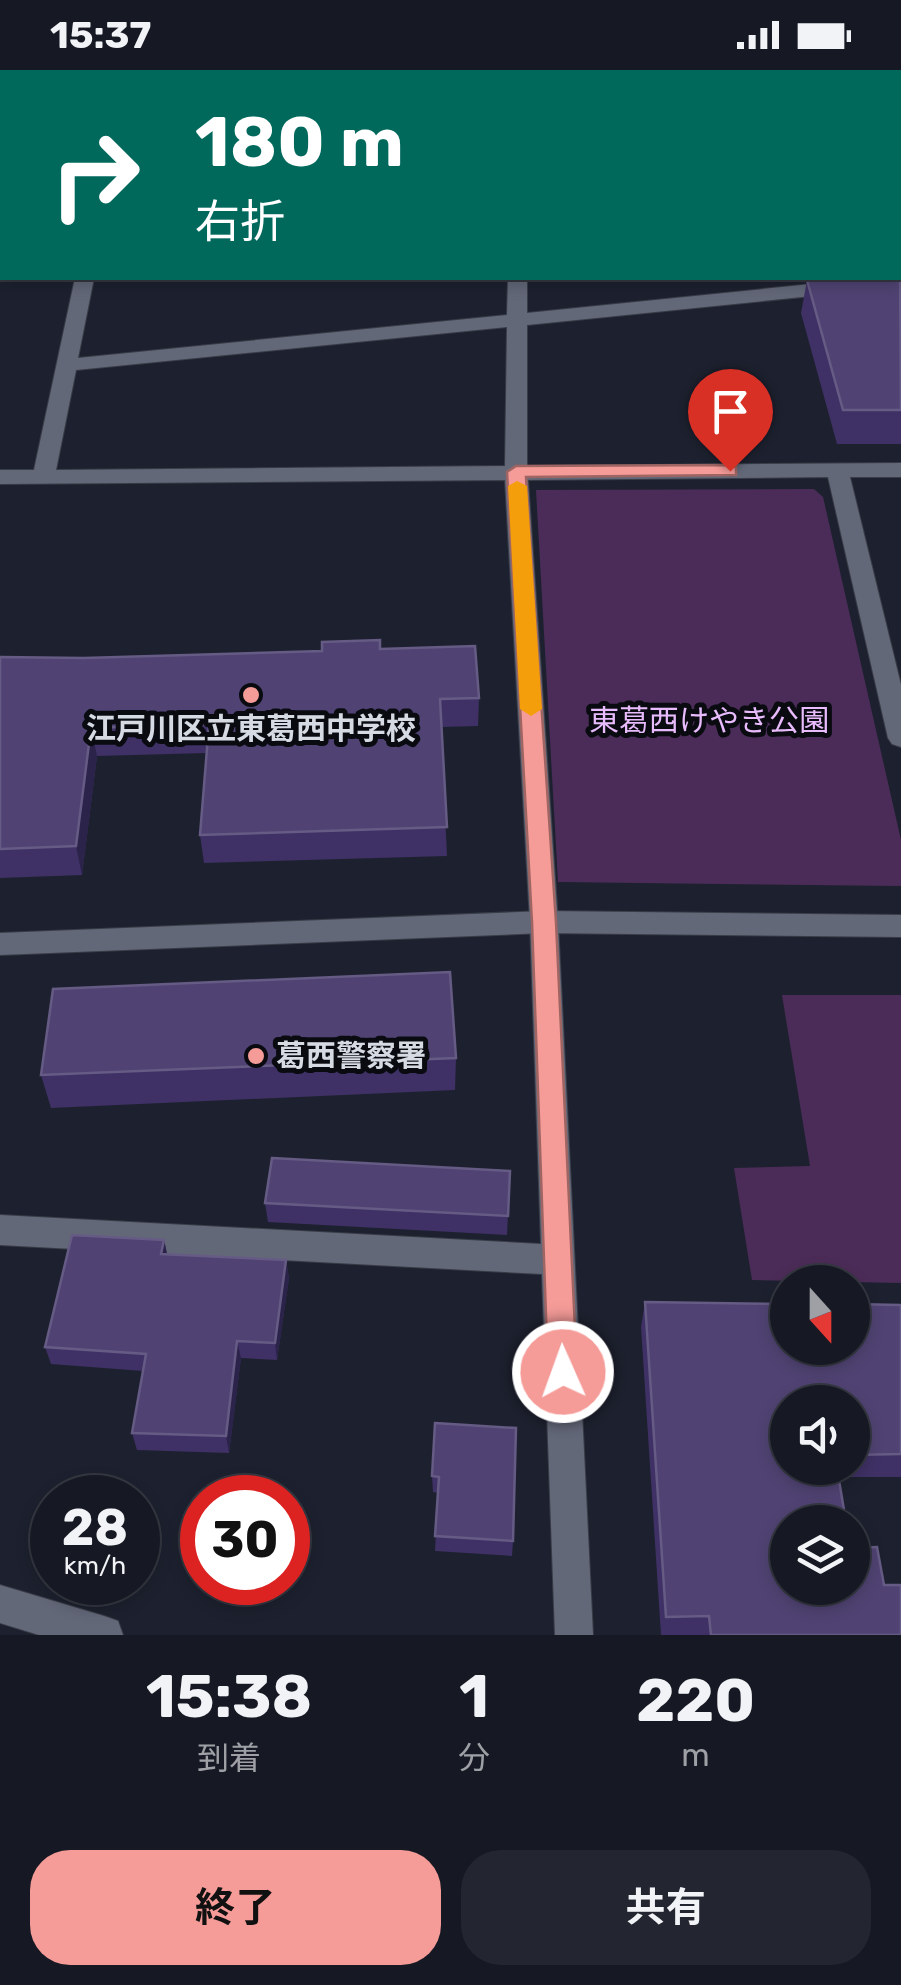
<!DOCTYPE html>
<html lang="ja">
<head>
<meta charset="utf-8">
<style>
  :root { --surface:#161923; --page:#232630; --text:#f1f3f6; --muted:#9ea0a6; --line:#353841; --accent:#f59b98 }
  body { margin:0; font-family:Rubik,"Noto Sans JP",sans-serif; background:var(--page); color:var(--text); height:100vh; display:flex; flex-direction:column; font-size:38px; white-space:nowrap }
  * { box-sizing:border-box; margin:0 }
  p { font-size:32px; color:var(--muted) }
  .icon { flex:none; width:55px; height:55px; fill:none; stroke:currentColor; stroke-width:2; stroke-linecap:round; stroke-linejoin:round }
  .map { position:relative; height:1565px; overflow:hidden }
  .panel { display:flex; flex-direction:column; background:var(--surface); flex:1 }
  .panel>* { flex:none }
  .hud { position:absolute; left:0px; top:0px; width:902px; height:210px; box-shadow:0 5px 15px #0003,0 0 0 2px var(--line); background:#00695c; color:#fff; overflow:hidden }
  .needle { width:65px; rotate:159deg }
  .tools { position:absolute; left:770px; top:1195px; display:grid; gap:20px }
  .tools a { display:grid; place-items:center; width:100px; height:100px; border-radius:50%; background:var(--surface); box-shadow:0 5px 15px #0003,0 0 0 2px var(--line); font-size:50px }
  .speed { position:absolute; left:30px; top:1405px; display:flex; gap:20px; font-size:50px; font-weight:700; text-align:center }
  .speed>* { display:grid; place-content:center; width:130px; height:130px; border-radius:50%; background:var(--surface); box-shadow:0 5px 15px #0003,0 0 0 2px var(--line); line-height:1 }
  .speed small { font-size:25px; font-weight:400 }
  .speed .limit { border:15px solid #d22; background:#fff; color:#111 }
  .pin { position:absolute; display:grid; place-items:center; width:85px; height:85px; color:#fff; margin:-102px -42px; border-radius:50% 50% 50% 0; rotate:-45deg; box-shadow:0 0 10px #0007 }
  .pin .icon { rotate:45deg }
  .me { position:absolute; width:110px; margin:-55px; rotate:358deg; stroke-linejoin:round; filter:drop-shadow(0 0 8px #0008) }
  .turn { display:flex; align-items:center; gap:35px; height:210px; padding:0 30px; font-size:45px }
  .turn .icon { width:130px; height:130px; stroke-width:2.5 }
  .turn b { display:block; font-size:70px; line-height:85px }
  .eta { display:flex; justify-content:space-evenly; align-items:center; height:170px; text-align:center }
  .eta b { font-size:60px; font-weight:700; line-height:70px }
  .cta { display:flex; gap:20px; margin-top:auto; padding:20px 30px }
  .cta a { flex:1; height:115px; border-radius:40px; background:var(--accent); color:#111; font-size:40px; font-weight:700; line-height:115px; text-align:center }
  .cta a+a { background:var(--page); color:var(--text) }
  .status { display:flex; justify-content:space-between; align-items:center; height:70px; padding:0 50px; background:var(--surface); direction:ltr }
  .status svg { height:28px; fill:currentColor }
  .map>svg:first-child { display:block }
</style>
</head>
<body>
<div class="status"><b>15:37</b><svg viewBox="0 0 49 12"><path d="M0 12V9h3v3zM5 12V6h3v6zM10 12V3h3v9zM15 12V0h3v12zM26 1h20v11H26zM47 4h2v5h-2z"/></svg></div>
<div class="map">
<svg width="901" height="1565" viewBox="0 0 901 1565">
  <rect width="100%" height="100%" fill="#1d212f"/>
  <path fill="#4b2c58" d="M 814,419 L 823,427 L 901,770 L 901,816 L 558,812 L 536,420 Z
    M 782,925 L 901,925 L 901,1213 L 752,1210 L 734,1098 L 810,1096 Z"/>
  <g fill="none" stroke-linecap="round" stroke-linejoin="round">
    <defs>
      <path id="minor" d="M 119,0 L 135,0 L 135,2 L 119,2 Z
        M 557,0 L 573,0 L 573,2 L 557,2 Z
        M 0,13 L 2,13 L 2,23 L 0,23 Z
        M 901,205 L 901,217 L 527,255 L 527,396 L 901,393 L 901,407 L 850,407 L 901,615 L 901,677 L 892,674 L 888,668 L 828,407 L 528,410 L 558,852 L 593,1565 L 555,1565 L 542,1204 L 0,1175 L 0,1145 L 541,1174 L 530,852 L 505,410 L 0,414 L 0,400 L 34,400 L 75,208 L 94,208 L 78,288 L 507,245 L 508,208 L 527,208 L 527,243 ZM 507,257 L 505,396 L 56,400 L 76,300 Z
        M 0,1515 L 104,1546 L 118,1551 L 123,1565 L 39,1565 L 0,1553 Z"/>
      <path id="tertiary" d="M 544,841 L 901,845 L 901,867 L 544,863 L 0,885 L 0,863 Z"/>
      <path id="secondary" d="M 900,44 L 901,44 L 901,54 L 900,54 Z
        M 900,79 L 901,79 L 901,89 L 900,89 Z
        M 0,123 L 2,123 L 2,133 L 0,133 Z
        M 0,158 L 2,159 L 2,170 L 0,170 Z"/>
    </defs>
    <use href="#minor" stroke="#393d48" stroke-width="2"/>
    <use href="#tertiary" stroke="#393d48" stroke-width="2"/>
    <use href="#secondary" stroke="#393d48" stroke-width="2"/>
    <use href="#minor" fill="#636879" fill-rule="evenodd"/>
    <use href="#tertiary" fill="#636879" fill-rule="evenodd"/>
    <use href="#secondary" fill="#5b789b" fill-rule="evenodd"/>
  </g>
  <path fill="#3f3165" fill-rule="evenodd" d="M 0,0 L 106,0 L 105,2 L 2,2 L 2,10 L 0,10 Z
    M 723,0 L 783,0 L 785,2 L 725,2 Z
    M 884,0 L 901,0 L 901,18 L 900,2 L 886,2 Z
    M 901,197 L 901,374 L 837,374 L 801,243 L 807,210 L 828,210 L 829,208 L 900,208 Z
    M 380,579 L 479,628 L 478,656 L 441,657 L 447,786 L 204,793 L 200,765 L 206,683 L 97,686 L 82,805 L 0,808 L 0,587 L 84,588 Z
    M 456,988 L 455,1020 L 51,1038 L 41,1005 Z
    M 510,1101 L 507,1165 L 268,1152 L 265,1133 Z
    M 164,1170 L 167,1184 L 286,1190 L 289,1208 L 277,1290 L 241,1288 L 229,1383 L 137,1380 L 132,1363 L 143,1301 L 51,1294 L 45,1277 Z
    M 645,1232 L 901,1235 L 901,1407 L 839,1407 L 788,1452 L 884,1515 L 901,1565 L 661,1565 L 641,1257 ZM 852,1332 L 852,1398 L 788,1398 Z
    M 435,1353 L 513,1471 L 512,1486 L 435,1481 L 438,1423 L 433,1422 L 432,1406 Z"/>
  <path fill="#2b234a" d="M 91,658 L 97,686 L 82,805 L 76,776 Z
    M 164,1170 L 168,1188 L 161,1184 Z
    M 286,1190 L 289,1208 L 277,1290 L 275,1273 Z
    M 237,1271 L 241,1288 L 229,1383 L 226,1366 Z"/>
  <path fill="#504373" stroke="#655b84" stroke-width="2.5" d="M 236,0 L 237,2 L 208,2 Z
    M 737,0 L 783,0 L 785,2 L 739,2 Z
    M 900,197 L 901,340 L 843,340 L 807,210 L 834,210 L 834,208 L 900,208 Z
    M 380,570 L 380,579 L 475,576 L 479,628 L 440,629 L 447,757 L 200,765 L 209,654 L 91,658 L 76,776 L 0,779 L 0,587 L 84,588 L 322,581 L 322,572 Z
    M 450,902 L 456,988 L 41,1005 L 53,919 Z
    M 272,1088 L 510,1101 L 508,1146 L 265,1133 Z
    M 72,1165 L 164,1170 L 161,1184 L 286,1190 L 275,1273 L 237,1271 L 226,1366 L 132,1363 L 146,1284 L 45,1277 Z
    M 645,1232 L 788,1234 L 788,1278 L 852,1278 L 852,1234 L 901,1235 L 901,1384 L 852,1385 L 852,1332 L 788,1332 L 788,1398 L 837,1398 L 846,1452 L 788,1452 L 788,1518 L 852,1518 L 852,1478 L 877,1477 L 884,1515 L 901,1515 L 901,1565 L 711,1565 L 709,1546 L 666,1547 Z
    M 435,1353 L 516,1358 L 513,1471 L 435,1466 L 439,1407 L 432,1406 Z"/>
  <path fill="#f59b98" stroke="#9f6563" stroke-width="2.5" d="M 730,395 L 736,397 L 736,405 L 526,407 L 556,852 L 577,1302 L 573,1312 L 563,1316 L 553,1312 L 548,1302 L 532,852 L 507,402 L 516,396 Z"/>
  <path fill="#f59e0b" d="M 517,411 L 527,416 L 542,639 L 531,646 L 520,639 L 508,416 Z"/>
  <g fill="#f59b98" stroke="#090b11" stroke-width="4">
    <circle cx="251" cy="625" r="10"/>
    <circle cx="256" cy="986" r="10"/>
  </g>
  <g text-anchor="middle" stroke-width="10" stroke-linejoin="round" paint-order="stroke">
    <g font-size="30" fill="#e8bbfc" stroke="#090b11">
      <text x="709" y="661">東葛西けやき公園</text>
    </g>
    <g font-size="30" font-weight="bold" fill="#d6dae3" stroke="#090b11">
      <text x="251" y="669">江戸川区立東葛西中学校</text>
      <text x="276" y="996" text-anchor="start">葛西警察署</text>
    </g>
  </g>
</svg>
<div class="tools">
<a><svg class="needle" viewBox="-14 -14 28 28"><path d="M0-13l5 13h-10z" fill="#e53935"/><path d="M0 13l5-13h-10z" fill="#9ea0a6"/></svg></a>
<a><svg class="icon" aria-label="sound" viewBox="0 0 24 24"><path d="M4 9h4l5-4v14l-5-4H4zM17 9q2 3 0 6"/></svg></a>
<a><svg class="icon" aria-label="layers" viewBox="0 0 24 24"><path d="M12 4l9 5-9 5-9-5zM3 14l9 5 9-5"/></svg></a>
</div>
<div class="speed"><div>28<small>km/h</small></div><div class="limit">30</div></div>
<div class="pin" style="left:730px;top:401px;background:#d93025"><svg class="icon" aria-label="arrive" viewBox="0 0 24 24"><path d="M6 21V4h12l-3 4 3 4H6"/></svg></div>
<svg class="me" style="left:563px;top:1302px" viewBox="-20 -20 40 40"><circle r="17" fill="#f59b98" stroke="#fff" stroke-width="3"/><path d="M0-11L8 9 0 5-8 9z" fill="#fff"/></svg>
<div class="hud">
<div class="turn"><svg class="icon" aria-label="right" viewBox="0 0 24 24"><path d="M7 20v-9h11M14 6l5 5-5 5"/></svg><div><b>180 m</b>右折</div></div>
</div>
</div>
<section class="panel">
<div class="eta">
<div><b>15:38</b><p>到着</p></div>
<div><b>1</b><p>分</p></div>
<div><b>220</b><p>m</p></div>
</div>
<div class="cta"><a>終了</a><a>共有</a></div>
</section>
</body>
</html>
